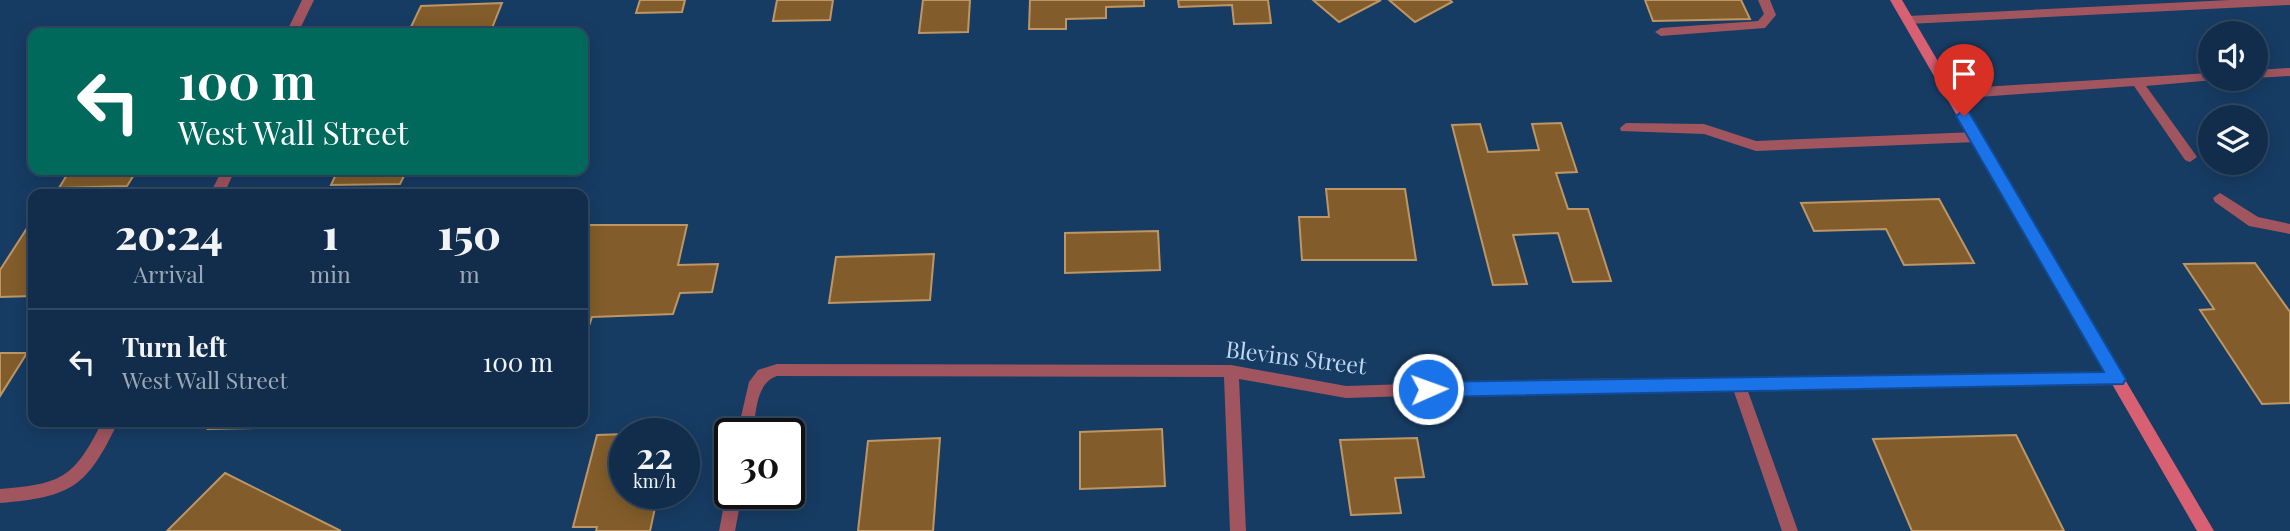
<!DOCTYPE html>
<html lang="en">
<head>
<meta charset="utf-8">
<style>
  :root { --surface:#112d4b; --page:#1a3552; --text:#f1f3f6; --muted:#9ca8b5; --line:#304963 }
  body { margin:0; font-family:"Playfair Display",serif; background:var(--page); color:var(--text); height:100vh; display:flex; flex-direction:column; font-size:26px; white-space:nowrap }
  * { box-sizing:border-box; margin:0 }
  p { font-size:23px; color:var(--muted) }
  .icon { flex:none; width:38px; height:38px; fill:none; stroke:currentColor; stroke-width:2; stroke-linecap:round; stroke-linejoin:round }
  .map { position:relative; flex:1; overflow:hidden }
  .sheet { position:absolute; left:28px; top:189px; width:560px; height:238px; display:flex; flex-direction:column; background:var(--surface); border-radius:14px; box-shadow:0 4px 18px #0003,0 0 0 2px var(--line) }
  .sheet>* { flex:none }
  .banner { position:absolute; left:28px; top:28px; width:560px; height:147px; border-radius:14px; box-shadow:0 4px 18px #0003,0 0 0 2px var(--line); background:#00695c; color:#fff; overflow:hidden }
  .fabs { position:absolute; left:2198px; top:21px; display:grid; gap:14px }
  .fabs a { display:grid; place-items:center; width:70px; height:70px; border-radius:50%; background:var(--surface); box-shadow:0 4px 18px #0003,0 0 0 2px var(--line); font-size:35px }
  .speed { position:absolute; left:609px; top:418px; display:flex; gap:14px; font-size:35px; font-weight:700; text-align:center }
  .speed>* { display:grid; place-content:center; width:91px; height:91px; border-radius:50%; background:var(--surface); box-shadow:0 4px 18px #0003,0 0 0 2px var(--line); line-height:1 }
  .speed small { font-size:18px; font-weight:400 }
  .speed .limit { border:4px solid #111; border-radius:10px; background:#fff; color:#111 }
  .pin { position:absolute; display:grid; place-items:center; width:60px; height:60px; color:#fff; margin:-72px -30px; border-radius:50% 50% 50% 0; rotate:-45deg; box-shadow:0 0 7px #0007 }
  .pin .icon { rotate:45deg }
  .me { position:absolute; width:77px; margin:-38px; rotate:88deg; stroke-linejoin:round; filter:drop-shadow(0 0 5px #0008) }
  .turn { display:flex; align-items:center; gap:24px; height:147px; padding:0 35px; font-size:32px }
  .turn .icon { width:91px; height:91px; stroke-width:2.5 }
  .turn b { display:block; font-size:49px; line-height:60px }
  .eta { display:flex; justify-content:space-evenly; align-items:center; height:119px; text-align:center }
  .eta b { font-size:42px; font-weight:800; line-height:49px }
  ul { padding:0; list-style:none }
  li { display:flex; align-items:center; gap:21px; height:105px; padding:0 35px; border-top:2px solid var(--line) }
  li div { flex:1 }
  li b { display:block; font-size:26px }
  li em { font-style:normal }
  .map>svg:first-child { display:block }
</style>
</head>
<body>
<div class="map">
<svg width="2290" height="531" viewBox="0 0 2290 531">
  <rect width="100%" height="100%" fill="#173c64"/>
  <path fill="#825d2b" stroke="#be9664" stroke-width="2" d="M 640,0 L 685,0 L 682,12 L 636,13 Z
    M 777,0 L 833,0 L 830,20 L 773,21 Z
    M 923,0 L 970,0 L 968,32 L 919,33 Z
    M 1030,0 L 1144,0 L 1144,6 L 1106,7 L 1106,18 L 1066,19 L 1066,29 L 1029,29 Z
    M 1178,0 L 1268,0 L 1271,23 L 1234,24 L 1232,5 L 1179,7 Z
    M 1313,0 L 1381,0 L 1339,22 Z
    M 1389,0 L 1450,0 L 1452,2 L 1415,22 Z
    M 1645,0 L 1741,0 L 1750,19 L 1653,21 Z
    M 502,3 L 490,33 L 408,33 L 421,6 Z
    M 1561,123 L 1577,172 L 1556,173 L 1568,209 L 1588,209 L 1611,281 L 1573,282 L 1558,233 L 1513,235 L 1527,284 L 1493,285 L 1452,125 L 1480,124 L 1488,152 L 1539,150 L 1532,124 Z
    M 70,170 L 137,170 L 127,186 L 59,188 Z
    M 338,170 L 407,170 L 400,184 L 331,185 Z
    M 1326,189 L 1405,189 L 1416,260 L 1302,260 L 1299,217 L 1329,217 Z
    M 1939,199 L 1974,263 L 1904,265 L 1886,229 L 1814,231 L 1801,203 Z
    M 33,219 L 33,296 L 0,297 L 0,270 Z
    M 583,225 L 687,225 L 678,265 L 718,264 L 712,292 L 680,293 L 673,314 L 592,317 L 583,344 Z
    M 1158,231 L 1160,270 L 1065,273 L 1065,233 Z
    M 934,254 L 930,300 L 829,303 L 836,257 Z
    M 2255,263 L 2290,312 L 2290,403 L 2262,404 L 2200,310 L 2214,309 L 2184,264 Z
    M 0,353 L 27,353 L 0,396 Z
    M 212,422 L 301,422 L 299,427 L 208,429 Z
    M 1162,429 L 1165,486 L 1080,489 L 1080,432 Z
    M 625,434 L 625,494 L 658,494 L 650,531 L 596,531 L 597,527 L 573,527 L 597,435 Z
    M 2016,435 L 2064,531 L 1912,531 L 1873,439 Z
    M 940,438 L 933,531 L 858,531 L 868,441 Z
    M 1417,438 L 1424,477 L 1395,478 L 1401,513 L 1351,515 L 1340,440 Z
    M 225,473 L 341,531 L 167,531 Z"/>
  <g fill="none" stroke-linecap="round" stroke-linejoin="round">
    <path fill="#a1555f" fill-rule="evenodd" d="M 1758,0 L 1770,0 L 1776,15 L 1765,28 L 1661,36 L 1655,32 L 1661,28 L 1758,21 L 1764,14 Z
      M 2230,0 L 2290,0 L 2290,5 L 1908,24 L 1902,20 L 1908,16 Z
      M 2290,68 L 2290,76 L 2256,78 L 2256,70 Z
      M 2210,73 L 2210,79 L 2214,80 L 2146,86 L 2195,154 L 2197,157 L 2190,162 L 2185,160 L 2134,86 L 1951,99 L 1945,94 L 1951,89 Z
      M 1626,123 L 1704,124 L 1756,141 L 1976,132 L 1982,137 L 1976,142 L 1756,151 L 1704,134 L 1621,131 L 1620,128 Z
      M 2220,193 L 2258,217 L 2290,224 L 2290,234 L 2249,226 L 2215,202 L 2213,198 Z
      M 1738,377 L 1743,378 L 1745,383 L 1798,531 L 1782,531 L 1731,383 L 1733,378 Z"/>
    <path fill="#a1555f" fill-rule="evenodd" d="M 302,0 L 314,0 L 298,33 L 286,33 Z
      M 222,170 L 235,170 L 224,194 L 210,194 Z
      M 777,364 L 1231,365 L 1346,386 L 1564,379 L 2117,373 L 2122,374 L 2124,379 L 2122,384 L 2117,385 L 1564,391 L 1346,398 L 1239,379 L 1246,531 L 1230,531 L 1224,377 L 777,376 C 755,383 756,415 753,434 L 737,434 L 749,382 L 758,370 Z
      M 102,422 L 118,422 C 87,487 72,497 0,503 L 0,489 C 62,484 74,478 102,422 Z
      M 730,488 L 730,494 L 742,494 L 735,531 L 719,531 L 726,494 Z"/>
    <path fill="#d86073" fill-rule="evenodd" d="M 1890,0 L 1902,0 L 2214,531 L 2197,531 Z"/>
  </g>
  <path fill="#1a73e8" stroke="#114b97" stroke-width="2" d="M 1964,110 L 1969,112 L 2123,374 L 2126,379 L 2123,384 L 1428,397 L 1422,394 L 1419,389 L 1422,384 L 1428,382 L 2104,372 L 1956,116 Z"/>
  <g text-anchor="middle" stroke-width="7" stroke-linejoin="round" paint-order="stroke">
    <g font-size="23" fill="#c0d5ee" stroke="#173c64">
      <text transform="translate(1296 358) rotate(7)" y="8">Blevins Street</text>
    </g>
  </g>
</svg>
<div class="fabs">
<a><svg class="icon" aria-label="sound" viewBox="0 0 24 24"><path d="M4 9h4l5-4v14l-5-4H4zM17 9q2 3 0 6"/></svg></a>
<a><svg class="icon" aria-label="layers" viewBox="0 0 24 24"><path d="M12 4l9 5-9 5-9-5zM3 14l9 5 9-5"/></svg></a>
</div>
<div class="speed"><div>22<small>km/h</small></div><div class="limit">30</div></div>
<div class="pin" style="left:1964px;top:116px;background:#d93025"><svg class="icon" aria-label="arrive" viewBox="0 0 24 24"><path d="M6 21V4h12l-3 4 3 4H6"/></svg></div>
<svg class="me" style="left:1428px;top:389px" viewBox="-20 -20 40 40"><circle r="17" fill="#1a73e8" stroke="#fff" stroke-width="3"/><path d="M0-11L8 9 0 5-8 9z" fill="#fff"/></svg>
<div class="banner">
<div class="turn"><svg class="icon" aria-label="left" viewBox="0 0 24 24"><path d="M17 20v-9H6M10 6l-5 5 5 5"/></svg><div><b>100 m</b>West Wall Street</div></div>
</div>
<section class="sheet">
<div class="eta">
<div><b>20:24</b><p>Arrival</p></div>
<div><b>1</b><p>min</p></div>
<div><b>150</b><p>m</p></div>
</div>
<ul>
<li><svg class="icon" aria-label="left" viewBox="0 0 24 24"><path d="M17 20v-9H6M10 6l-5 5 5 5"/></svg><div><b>Turn left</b><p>West Wall Street</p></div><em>100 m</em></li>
</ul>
</section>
</div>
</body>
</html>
